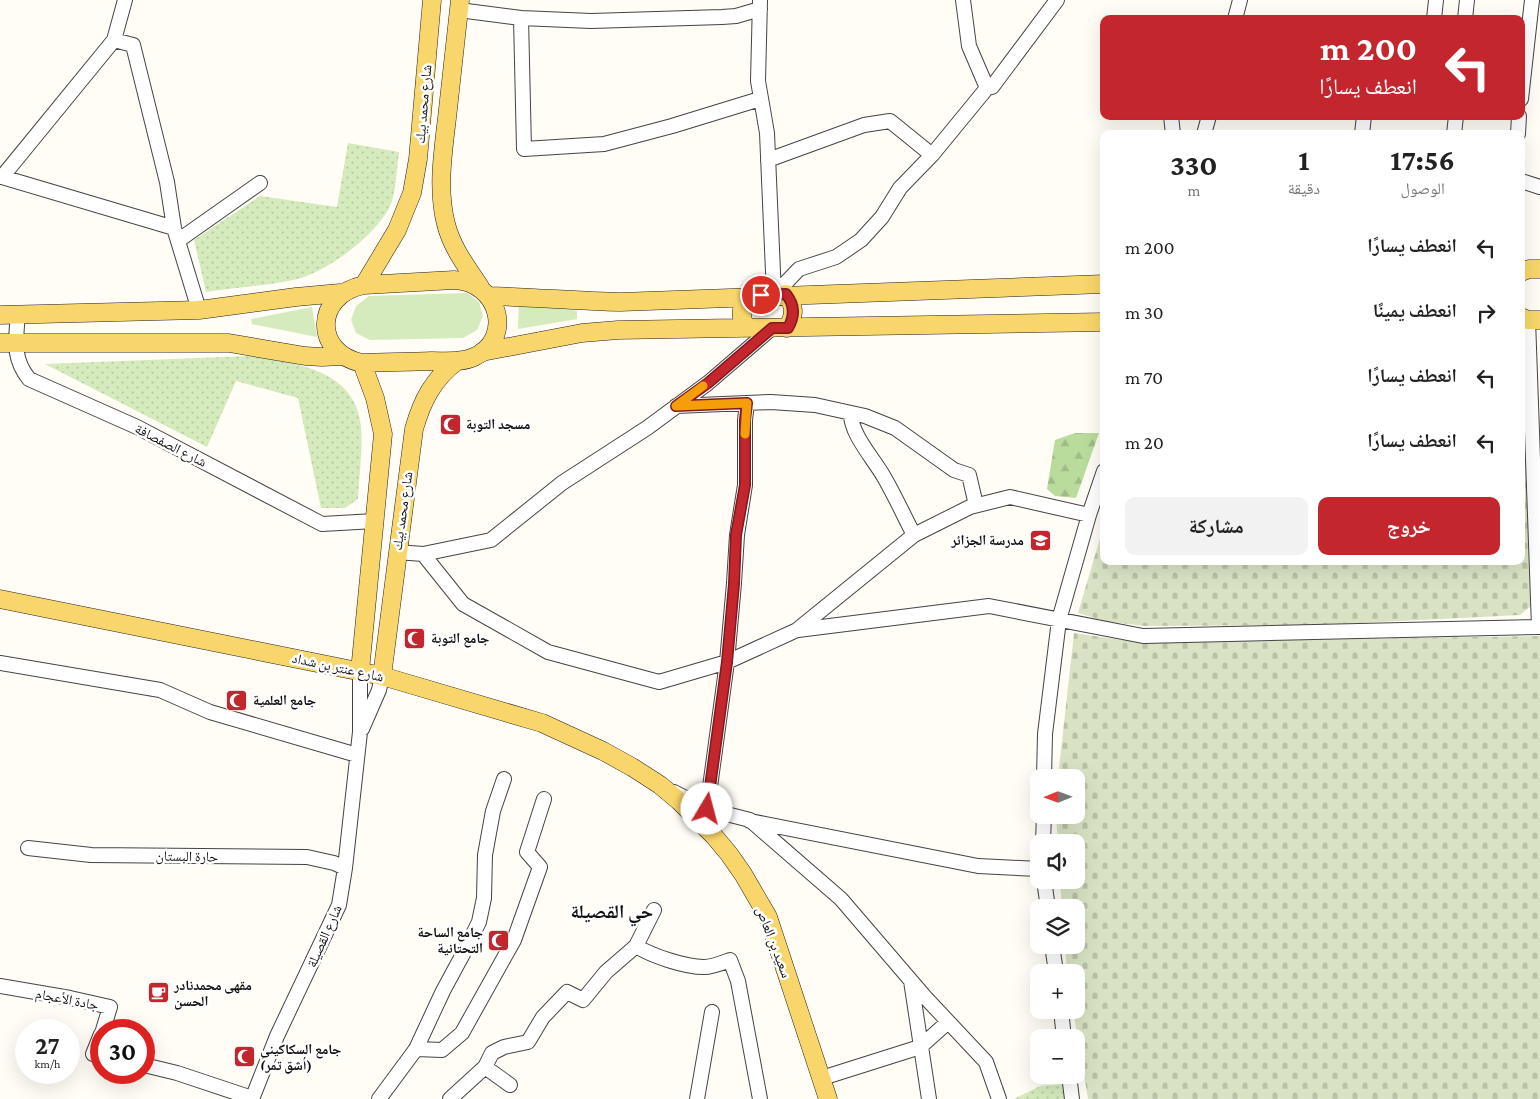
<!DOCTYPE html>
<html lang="ar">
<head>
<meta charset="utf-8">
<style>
  :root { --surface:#fff; --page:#f2f2f2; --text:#222; --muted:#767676; --accent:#c4262e }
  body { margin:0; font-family:"Crimson Pro","Noto Naskh Arabic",serif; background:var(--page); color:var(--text); direction:rtl; height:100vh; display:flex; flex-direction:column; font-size:19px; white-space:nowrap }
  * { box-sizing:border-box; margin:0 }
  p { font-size:16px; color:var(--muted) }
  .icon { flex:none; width:28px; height:28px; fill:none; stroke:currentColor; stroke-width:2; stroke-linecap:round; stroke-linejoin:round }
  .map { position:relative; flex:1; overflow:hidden; direction:ltr }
  .side { position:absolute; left:1100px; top:130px; width:425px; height:435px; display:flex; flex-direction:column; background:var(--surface); border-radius:10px; box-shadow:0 5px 20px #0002; direction:rtl }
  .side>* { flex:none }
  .banner { position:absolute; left:1100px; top:15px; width:425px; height:105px; border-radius:10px; box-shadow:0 5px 20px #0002; direction:rtl; background:#c4262e; color:#fff; overflow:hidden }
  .needle { width:32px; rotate:269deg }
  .controls { position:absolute; left:1030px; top:769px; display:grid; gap:10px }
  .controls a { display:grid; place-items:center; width:55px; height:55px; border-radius:10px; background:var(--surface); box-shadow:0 5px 20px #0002; font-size:25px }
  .speed { position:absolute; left:15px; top:1019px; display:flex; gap:10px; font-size:25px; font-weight:700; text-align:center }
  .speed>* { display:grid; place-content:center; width:65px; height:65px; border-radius:50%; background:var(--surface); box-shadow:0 5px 20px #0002; line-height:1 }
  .speed small { font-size:12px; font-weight:400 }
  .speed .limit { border:8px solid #d22; background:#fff; color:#111 }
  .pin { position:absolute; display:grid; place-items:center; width:42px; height:42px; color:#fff; margin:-21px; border:2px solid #fff; border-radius:50%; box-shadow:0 1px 5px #0007 }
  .me { position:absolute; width:55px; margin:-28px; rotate:8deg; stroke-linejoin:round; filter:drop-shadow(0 0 4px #0008) }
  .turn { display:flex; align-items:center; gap:18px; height:105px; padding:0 25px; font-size:22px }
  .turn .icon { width:65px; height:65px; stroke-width:2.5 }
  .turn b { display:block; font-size:35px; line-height:42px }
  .eta { display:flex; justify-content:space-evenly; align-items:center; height:85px; text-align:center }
  .eta b { font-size:30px; font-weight:700; line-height:35px }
  .cta { display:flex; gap:10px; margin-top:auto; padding:10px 25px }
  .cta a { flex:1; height:58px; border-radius:10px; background:var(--accent); color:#fff; font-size:20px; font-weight:700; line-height:58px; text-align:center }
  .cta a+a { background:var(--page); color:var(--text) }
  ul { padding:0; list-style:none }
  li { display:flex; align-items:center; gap:15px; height:65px; padding:0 25px }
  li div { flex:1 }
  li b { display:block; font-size:19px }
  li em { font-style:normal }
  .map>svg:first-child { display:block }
</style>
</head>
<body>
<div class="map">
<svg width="1540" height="1099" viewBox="0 0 1540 1099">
  <defs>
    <pattern id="forest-firs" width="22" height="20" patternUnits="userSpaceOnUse" patternTransform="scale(1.25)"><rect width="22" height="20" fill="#b9dc9c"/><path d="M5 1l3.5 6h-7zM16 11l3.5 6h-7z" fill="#9ebc85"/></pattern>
    <pattern id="cemetery-stones" width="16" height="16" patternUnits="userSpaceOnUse" patternTransform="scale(1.25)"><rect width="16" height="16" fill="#d9e3c4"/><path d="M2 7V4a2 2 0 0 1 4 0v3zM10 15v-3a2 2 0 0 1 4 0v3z" fill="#b9c2a7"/></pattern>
    <pattern id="park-dots" width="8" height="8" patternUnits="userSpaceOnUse" patternTransform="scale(1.25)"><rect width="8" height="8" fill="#d5ebbd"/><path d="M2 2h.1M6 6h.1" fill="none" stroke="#b6c8a1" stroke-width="1.8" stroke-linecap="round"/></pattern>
  </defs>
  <rect width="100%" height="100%" fill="#fffdf5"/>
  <path fill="#d5ebbd" d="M 467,293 L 479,302 L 483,316 L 477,330 L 463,338 L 370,340 L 356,333 L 351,320 L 356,306 L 369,296 Z
    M 519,301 L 577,311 L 577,319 L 518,329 Z
    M 312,307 L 317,337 L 252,324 L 251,319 Z"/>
  <path fill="url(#forest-firs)" d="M 1075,433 L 1099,433 L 1076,498 L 1055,496 L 1047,489 L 1055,440 Z"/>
  <path fill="url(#cemetery-stones)" d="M 1521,365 L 1529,365 L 1532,593 L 1531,606 L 1520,615 L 1320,625 L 1144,626 L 1105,621 L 1078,613 L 1104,525 L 1104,561 L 1521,561 Z
    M 1074,633 L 1122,640 L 1196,641 L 1540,636 L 1540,1099 L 1088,1099 L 1073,1010 L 1076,1010 L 1076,972 L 1067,972 L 1065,945 L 1076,945 L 1076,908 L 1062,907 L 1060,880 L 1076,880 L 1076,842 L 1058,842 L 1056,815 L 1076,815 L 1076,778 L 1058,777 Z"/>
  <path fill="url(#park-dots)" d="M 348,143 L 399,152 C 397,166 396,189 392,201 C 381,233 325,274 293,280 C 265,286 235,287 206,292 L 194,240 L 260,196 L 337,207 Z
    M 249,356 C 294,362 357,370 361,427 C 363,449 359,477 358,499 L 345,508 L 321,508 L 298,398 L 236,381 L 207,447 L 45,364 Z
    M 1064,1084 L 1067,1099 L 1014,1099 L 1040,1086 Z"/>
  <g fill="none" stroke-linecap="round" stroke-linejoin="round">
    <defs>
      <path id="minor" d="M 760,0 L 758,81 L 767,133 L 774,295
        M 963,0 L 969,46 L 987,88
        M 459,10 L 521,18 L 524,149 L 604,144 L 672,126 L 760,99
        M 521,18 L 591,21 L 722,17 L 736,16 L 760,9
        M 1235,19 L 1240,0
        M 1434,19 L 1436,0
        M 1465,19 L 1467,0
        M 114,40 L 133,45 L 167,182 L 174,228 L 199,310
        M 1521,99 L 1532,0
        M 1171,116 L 1173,134
        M 1204,134 L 1209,116
        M 1362,134 L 1364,116
        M 1454,134 L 1456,116
        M 1518,134 L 1519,116
        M 768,160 L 864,125 L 890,121 L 932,155
        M 0,177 L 2,177 L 114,40 L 125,0
        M 2,177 L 174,228
        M 1521,181 L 1540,187
        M 179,240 L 260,183
        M 774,295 L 799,269 L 836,257 L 861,240 L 882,217 L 900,188 L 932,155 L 987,88 L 992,87 L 1057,0
        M 18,314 C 16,339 12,358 29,379 L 137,427 L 322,524 L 375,521
        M 1528,320 L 1539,627
        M 676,406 L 771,402 L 815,405 L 865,416 L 895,428 L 954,470 L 969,475 L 976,505
        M 851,413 C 850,433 873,458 884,477 C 895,496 904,516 914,535
        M 397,552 L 423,554 L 491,540 L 562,483 L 647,428 L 708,383 L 772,328
        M 423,554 L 463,604 L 548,652 L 659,682 L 727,662 L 797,630 L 914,535 L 970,507 L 1010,497 L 1089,515
        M 798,630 L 989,606 L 1143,636 L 1540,627
        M 0,663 L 160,690 L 210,712 L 357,755
        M 362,729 L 379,690 L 382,676
        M 1044,778 L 1045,734 L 1059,620 L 1089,515 L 1104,471
        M 674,792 L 707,809 L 750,820 L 841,899 L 925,997 L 986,1062 L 999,1099
        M 707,809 L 727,662 L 734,583 L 737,535 L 745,485 L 745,420 L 747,403
        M 750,821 L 978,866 L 1039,869
        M 1043,842 L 1044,815
        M 28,848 L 91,855 L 307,857 L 334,863 L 345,868
        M 1044,880 L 1048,908
        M 1052,945 L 1056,972
        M 636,946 C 652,956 685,967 704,967 C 712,967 722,963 730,960 L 738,981 L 760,1099
        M 911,981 L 929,1099
        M 0,986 L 70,998 L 110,1007 L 103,1030
        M 1061,1010 L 1064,1038
        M 101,1034 L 93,1054 L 101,1056
        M 416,1049 L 442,1050 L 462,1033 L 514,940 L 540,867 L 527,852 L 544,799
        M 144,1065 L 177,1073 L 252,1098
        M 485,1067 L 510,1085
        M 1069,1075 L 1072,1099
        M 822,1078 L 920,1047 L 948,1022
        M 252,1099 L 277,1036 L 339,905 L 345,868 L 360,732 L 360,671
        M 379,1099 L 416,1049 L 443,991 L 463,954 L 479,922 L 484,898 L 485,855 L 493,811 L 504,779
        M 450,1099 L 485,1067 L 492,1053 L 504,1047 L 528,1042 L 543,1017 L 567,992 L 583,1000 L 606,972 L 636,946 L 654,910
        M 697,1099 L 712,1012"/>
      <path id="major" d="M 460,0 C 456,39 451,79 447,118 C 443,152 437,190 446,224 C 452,248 467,267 480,287
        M 1521,272 L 1529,269 L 1540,269
        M 454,280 C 500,282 514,339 474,357 C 461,363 445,361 432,361 C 409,362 386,362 362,363 C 313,353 314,295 364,285 Z
        M 364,285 L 397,230 L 412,193 L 418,159 L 432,0
        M 786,294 C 795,305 795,316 787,328
        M 489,296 C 533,297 576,301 620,302 L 1104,284
        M 0,315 L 199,310 L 296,297 L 340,293
        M 1521,317 L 1528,320 L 1540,320
        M 747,328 C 739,317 740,306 749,296
        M 0,343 L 229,343 L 305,356 L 322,357 L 342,356
        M 482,352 L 582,333 L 618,330 L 1104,322
        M 0,599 L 382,676 L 542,723 L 603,751 L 632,767 L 660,785 L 679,801 L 714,836 L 729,854 L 743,874 L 768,917 L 828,1099
        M 360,671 L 383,434 L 375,398 L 362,363
        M 382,676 L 414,429 C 422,401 433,379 457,361"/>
    </defs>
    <use href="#minor" stroke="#444" stroke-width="16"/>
    <use href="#major" stroke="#222" stroke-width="19"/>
    <use href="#minor" stroke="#fff" stroke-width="14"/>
    <use href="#major" stroke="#f9d66b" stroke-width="18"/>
  </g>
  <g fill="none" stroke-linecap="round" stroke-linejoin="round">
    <defs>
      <path id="route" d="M 707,809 L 727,662 L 734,584 L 736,535 L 745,485 L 745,420 L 747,403 L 676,406 L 708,383 L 772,328 L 788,328 C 795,316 795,305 786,294 L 761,295"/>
    </defs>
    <use href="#route" stroke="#7f191e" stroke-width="12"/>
    <use href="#route" stroke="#c4262e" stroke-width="9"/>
    <path stroke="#f59e0b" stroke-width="9" d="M 703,386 L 676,406 L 747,403 L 745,434"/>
  </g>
  <defs>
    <symbol id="mosque-square" viewBox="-11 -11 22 22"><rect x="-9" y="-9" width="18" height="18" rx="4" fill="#c4262e" stroke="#fff"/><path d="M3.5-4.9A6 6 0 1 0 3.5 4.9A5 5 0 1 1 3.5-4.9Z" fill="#fff"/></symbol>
    <symbol id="school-square" viewBox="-11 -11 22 22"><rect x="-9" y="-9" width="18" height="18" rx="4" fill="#c4262e" stroke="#fff"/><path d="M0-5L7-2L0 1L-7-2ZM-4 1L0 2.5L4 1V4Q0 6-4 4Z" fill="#fff"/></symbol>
    <symbol id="cafe-square" viewBox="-11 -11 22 22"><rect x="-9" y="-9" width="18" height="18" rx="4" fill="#c4262e" stroke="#fff"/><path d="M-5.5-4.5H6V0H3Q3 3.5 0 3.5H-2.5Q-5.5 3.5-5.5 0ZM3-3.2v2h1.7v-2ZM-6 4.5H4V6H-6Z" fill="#fff"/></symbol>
  </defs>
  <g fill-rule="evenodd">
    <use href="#mosque-square" x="438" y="412" width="25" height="25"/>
    <use href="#school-square" x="1028" y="528" width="25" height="25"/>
    <use href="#mosque-square" x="402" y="626" width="25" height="25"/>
    <use href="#mosque-square" x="224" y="688" width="25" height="25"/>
    <use href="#mosque-square" x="486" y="928" width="25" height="25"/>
    <use href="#cafe-square" x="146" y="980" width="25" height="25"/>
    <use href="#mosque-square" x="232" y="1044" width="25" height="25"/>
  </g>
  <g text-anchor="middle" stroke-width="5" stroke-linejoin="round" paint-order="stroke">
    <g font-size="14" fill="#111" stroke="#fff">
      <text transform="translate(423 104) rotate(-85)" y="5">شارع محمد بيك</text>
      <text transform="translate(171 445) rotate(27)" y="5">شارع الصفصافة</text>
      <text transform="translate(402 511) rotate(-82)" y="5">شارع محمد بيك</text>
      <text transform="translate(338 667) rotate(12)" y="5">شارع عنتر بن شداد</text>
      <text transform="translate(187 856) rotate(1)" y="5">حارة البستان</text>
      <text transform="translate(324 936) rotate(-66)" y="5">شارع القصيلة</text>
      <text transform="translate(774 942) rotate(69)" y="5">سعيد بن العاص</text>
      <text transform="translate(67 999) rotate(11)" y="5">جادة الأعجام</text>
    </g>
    <g font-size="14" font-weight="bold" fill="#111" stroke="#fff" text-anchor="start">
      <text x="466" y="429">مسجد التوبة</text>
      <text x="1024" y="545" text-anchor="end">مدرسة الجزائر</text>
      <text x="431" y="643">جامع التوبة</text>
      <text x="253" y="705">جامع العلمية</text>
      <text x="483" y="937" text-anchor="end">جامع الساحة<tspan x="483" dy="16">التحتانية</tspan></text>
      <text x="174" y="990">مقهى محمدنادر<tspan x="174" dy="16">الحسن</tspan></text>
      <text x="260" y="1054">جامع السكاكيني<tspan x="260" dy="16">(أشق تمر)</tspan></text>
    </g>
    <g font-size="19" font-weight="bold" fill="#111" stroke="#fff">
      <text x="612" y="918">حي القصيلة</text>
    </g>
  </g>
</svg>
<div class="controls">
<a><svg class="needle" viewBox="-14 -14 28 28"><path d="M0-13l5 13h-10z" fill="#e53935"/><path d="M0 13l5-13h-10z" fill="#767676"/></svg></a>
<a><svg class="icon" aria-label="sound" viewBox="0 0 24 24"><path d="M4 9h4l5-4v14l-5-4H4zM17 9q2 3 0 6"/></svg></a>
<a><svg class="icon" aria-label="layers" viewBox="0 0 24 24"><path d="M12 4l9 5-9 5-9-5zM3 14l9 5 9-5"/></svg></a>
<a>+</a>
<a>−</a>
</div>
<div class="speed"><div>27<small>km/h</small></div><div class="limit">30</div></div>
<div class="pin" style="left:761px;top:295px;background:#d93025"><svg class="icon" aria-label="arrive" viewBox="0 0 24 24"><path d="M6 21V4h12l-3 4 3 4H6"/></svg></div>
<svg class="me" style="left:707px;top:809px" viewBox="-20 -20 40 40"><circle r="19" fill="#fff"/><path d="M0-13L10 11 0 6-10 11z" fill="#c4262e"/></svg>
<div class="banner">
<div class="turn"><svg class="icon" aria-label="left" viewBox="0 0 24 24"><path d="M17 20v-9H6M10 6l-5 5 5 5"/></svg><div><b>200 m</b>انعطف يسارًا</div></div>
</div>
<section class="side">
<div class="eta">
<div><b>17:56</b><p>الوصول</p></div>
<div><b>1</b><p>دقيقة</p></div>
<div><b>330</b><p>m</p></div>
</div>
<ul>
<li><svg class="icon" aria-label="left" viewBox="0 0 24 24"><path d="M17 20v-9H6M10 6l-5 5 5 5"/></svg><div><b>انعطف يسارًا</b></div><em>200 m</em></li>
<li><svg class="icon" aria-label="right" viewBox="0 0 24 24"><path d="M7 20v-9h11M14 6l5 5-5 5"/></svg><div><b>انعطف يمينًا</b></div><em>30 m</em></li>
<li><svg class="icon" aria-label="left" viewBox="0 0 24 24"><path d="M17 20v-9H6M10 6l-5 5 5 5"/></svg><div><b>انعطف يسارًا</b></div><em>70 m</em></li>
<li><svg class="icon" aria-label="left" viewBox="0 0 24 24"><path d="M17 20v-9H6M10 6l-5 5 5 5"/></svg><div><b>انعطف يسارًا</b></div><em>20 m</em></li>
</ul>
<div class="cta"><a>خروج</a><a>مشاركة</a></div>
</section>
</div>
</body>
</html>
